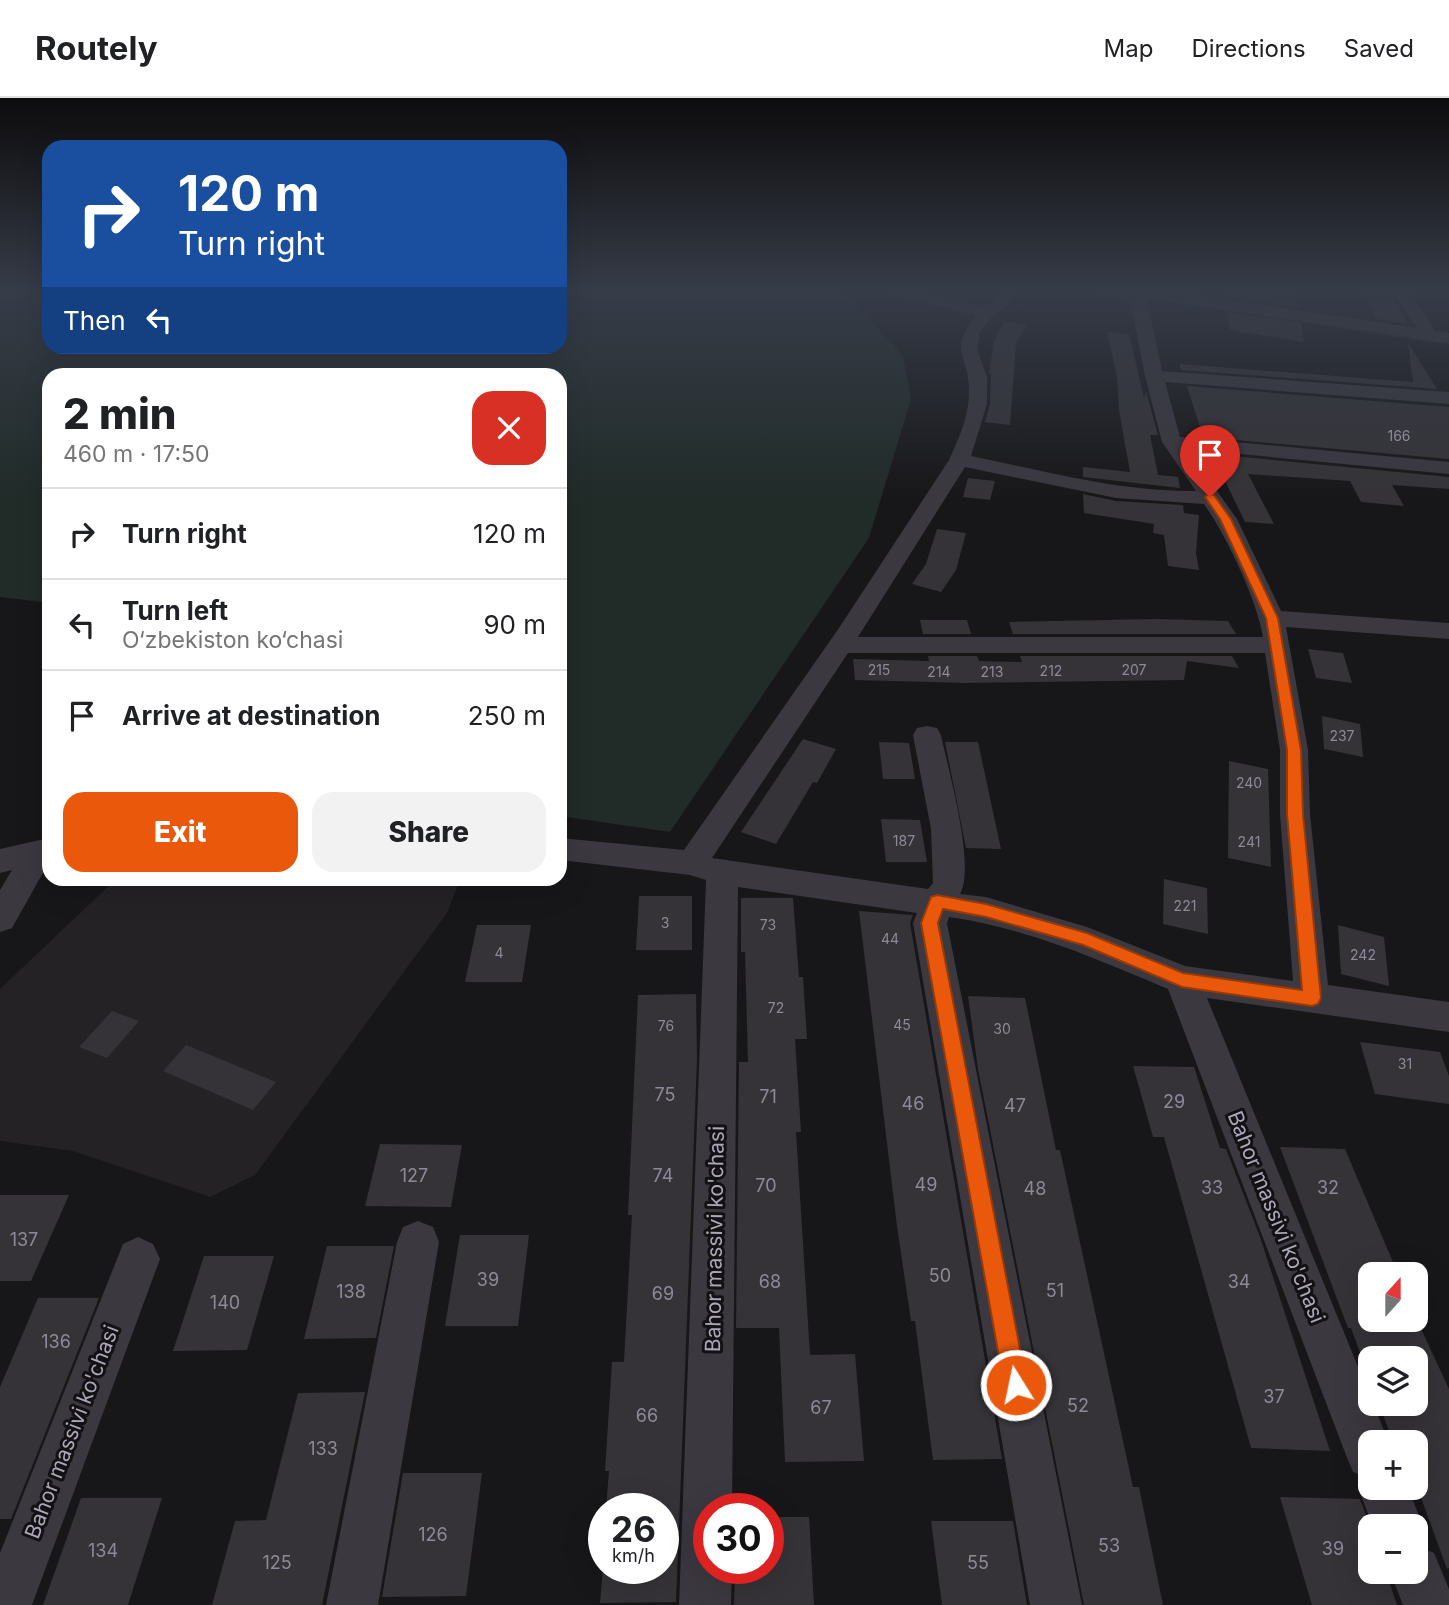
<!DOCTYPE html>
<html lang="en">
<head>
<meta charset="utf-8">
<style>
  :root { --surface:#fff; --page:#f2f2f2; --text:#202124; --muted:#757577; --line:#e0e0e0; --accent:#ea580c }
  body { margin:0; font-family:Inter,sans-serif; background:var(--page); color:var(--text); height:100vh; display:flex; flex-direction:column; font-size:26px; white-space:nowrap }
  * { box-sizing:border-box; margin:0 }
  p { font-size:23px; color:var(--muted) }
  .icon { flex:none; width:38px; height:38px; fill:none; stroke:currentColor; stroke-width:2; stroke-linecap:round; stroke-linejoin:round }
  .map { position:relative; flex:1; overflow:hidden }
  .drawer { position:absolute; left:42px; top:270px; width:525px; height:518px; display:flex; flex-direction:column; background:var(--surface); border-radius:21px; box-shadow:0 7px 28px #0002 }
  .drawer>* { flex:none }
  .banner { position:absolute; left:42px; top:42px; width:525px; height:214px; border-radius:21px; box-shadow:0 7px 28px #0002; background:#1a4fa0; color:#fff; overflow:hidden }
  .needle { width:46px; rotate:21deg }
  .fabs { position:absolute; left:1358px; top:1164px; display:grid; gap:14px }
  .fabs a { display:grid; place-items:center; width:70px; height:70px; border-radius:14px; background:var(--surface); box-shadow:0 7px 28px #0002; font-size:35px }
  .speed { position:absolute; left:588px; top:1395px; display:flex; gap:14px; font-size:35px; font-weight:700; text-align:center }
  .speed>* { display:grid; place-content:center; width:91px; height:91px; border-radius:50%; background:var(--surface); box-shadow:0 7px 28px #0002; line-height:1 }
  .speed small { font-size:18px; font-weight:400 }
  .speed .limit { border:10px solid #d22; background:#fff; color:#111 }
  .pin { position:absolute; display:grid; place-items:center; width:60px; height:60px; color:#fff; margin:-72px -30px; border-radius:50% 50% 50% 0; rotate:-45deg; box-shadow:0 0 7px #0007 }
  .pin .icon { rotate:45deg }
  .me { position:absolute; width:77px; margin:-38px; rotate:350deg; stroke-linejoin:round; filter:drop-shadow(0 0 5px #0008) }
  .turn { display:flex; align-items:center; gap:24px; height:147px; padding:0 21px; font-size:32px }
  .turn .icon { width:91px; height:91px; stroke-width:2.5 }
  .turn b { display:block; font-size:49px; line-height:60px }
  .then { display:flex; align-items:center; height:66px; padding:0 21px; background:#0003; gap:14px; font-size:26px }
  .round { display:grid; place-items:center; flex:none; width:74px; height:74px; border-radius:21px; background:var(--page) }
  .head { display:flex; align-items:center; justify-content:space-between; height:119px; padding:0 21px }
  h1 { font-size:42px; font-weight:800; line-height:52px }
  .action { display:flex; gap:14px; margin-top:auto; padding:14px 21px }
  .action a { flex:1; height:80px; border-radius:21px; background:var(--accent); color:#fff; font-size:28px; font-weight:800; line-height:80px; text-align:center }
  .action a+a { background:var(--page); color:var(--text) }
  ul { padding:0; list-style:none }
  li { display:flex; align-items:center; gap:21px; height:91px; padding:0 21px; border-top:2px solid var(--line) }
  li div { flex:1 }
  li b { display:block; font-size:26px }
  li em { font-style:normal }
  header { display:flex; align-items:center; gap:42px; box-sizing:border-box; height:98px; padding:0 35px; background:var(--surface); border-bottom:2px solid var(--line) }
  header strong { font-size:33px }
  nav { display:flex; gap:38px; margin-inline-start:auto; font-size:24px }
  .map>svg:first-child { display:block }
</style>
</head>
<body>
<header>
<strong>Routely</strong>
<nav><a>Map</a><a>Directions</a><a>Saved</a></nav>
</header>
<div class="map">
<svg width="1449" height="1507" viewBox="0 0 1449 1507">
  <rect width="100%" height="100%" fill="#171618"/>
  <path fill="#242225" d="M 116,781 L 460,781 L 447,815 L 255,1077 L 210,1099 L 73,1053 L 0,1043 L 0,891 Z"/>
  <path fill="#212b28" d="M 0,193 L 49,193 L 49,248 L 560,248 L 560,193 L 834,193 L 850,198 L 903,258 L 911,301 L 869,440 L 670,734 L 560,718 L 560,276 L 49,276 L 49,505 L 0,499 Z"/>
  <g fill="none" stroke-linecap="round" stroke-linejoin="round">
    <path stroke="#2b2b3d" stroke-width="3.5" d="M 1124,193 L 1130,194
      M 1149,199 L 1449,245"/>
  </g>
  <path fill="#353337" d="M 1226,193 L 1296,197 L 1298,210 L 1227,199 Z
    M 1361,193 L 1388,193 L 1408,226 L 1377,221 Z
    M 1228,214 L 1301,225 L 1304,244 L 1229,232 Z
    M 1004,224 L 1026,227 L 1016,246 L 1010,327 L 985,324 L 990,306 L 991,276 L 989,276 L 994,243 Z
    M 1107,234 L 1129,236 L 1144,300 L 1146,293 L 1158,337 L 1150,337 L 1158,377 L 1178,379 L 1180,390 L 1083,379 L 1083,369 L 1130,374 L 1119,312 L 1117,279 Z
    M 1408,245 L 1437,291 L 1181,272 L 1179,266 L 1413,284 Z
    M 1187,288 L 1449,309 L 1449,361 L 1203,339 Z
    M 1212,356 L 1449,379 L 1449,391 L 1392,387 L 1404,408 L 1361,404 L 1350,383 L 1248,376 L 1274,426 L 1245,424 Z
    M 968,380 L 995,383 L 990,402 L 963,399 Z
    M 1083,396 L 1116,403 L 1183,407 L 1184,415 L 1199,417 L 1196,455 L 1199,472 L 1168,468 L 1164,437 L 1153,435 L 1154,426 L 1084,415 Z
    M 937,431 L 966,435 L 956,472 L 941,494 L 912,486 L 926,466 Z
    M 1157,521 L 1228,523 L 1236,536 L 1013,536 L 1009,524 Z
    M 920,522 L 967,522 L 971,536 L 923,536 Z
    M 1308,551 L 1343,555 L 1352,585 L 1316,580 Z
    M 928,558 L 977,558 L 979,563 L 1022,564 L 1020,558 L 1232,558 L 1239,570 L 1187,563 L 1184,582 L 966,585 L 855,582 L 853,561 L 929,563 Z
    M 1322,618 L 1360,626 L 1363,659 L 1324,651 Z
    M 803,641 L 836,651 L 817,685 L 813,684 L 776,746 L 741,734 Z
    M 879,644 L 909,645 L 915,681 L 883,681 Z
    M 945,644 L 978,644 L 1001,751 L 966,750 Z
    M 1229,663 L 1268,671 L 1271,769 L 1228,760 Z
    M 881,721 L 920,722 L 927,764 L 886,764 Z
    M 1164,781 L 1207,790 L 1208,836 L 1163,826 Z
    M 639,798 L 692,798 L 692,852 L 636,852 Z
    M 741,800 L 793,800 L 799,879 L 803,879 L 807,941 L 795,941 L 801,1034 L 796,1034 L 810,1257 L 855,1256 L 864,1363 L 785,1364 L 779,1230 L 736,1230 L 739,964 L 748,964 L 745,854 L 741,854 Z
    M 859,813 L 913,817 L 910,825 L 1002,1361 L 933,1362 L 915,1223 L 911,1223 L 897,1128 Z
    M 477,827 L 531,827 L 522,884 L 465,884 Z
    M 1338,827 L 1384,839 L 1389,888 L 1341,876 Z
    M 696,896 L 697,961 L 676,1504 L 600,1505 L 603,1470 L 663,1470 L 663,1410 L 606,1410 L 609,1373 L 605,1373 L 612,1264 L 624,1264 L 632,1117 L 628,1117 L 638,897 Z
    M 968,898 L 1025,900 L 1056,1052 L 1060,1052 L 1133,1389 L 1139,1389 L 1163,1507 L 1084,1507 L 978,971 Z
    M 112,913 L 139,923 L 107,960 L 79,949 Z
    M 1360,944 L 1440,954 L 1449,978 L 1449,1006 L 1375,996 Z
    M 186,947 L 276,984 L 253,1012 L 163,973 Z
    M 1133,968 L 1194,969 L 1220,1050 L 1226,1051 L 1260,1139 L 1330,1353 L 1251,1350 L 1164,1039 L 1153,1039 Z
    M 380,1046 L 462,1047 L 451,1109 L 365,1108 Z
    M 1280,1049 L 1345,1051 L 1398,1176 L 1370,1176 L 1370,1222 L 1416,1220 L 1449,1291 L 1449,1470 L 1447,1471 L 1416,1386 L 1416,1344 L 1393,1344 L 1379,1306 L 1416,1306 L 1416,1260 L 1362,1260 L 1351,1230 L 1348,1230 Z
    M 0,1097 L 69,1097 L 31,1183 L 0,1183 Z
    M 460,1137 L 529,1137 L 518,1228 L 445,1228 Z
    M 327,1148 L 394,1148 L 376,1240 L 304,1241 Z
    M 204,1158 L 274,1158 L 247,1252 L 173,1253 Z
    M 38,1200 L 99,1200 L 11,1421 L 0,1421 L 0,1289 Z
    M 365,1294 L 322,1507 L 212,1507 L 235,1423 L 266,1422 L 298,1295 Z
    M 403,1375 L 482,1375 L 466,1498 L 382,1499 Z
    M 1280,1399 L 1360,1401 L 1370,1428 L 1370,1474 L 1386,1474 L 1397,1507 L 1312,1507 Z
    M 81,1400 L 162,1400 L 128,1507 L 43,1507 Z
    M 768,1419 L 809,1419 L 814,1507 L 734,1507 L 735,1470 L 768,1470 Z
    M 931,1423 L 1013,1423 L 1027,1507 L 942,1507 Z"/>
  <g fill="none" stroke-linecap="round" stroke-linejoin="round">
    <path fill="#3b383f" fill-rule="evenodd" d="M 884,193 L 913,193 L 983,209 L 993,204 L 1000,193 L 1016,193 L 1005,210 L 995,215 L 980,234 L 977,251 L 987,279 L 987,306 L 971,358 C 1045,373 1119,394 1196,393 L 1162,344 L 1145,278 L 1131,205 L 1098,196 L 1096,193 L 1131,195 L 1132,193 L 1170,193 L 1417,230 C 1411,218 1397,205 1395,193 L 1411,193 C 1412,200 1430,223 1435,233 L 1449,235 L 1449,245 L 1146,199 L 1162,273 L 1449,294 L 1449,306 L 1165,284 L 1180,339 L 1449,364 L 1449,376 L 1187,351 L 1237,421 L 1281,513 L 1449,525 L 1449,541 L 1286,529 L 1308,652 L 1310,716 L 1328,887 L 1449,904 L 1449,934 L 1207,900 L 1370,1298 L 1370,1306 L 1373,1306 L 1389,1344 L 1370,1344 L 1370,1390 L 1408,1390 L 1423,1428 L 1416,1446 L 1416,1428 L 1373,1428 L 1358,1390 L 1363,1378 L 1353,1374 L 1346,1357 L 1168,891 C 1097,861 1026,830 949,819 L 947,825 L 1082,1507 L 1030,1507 L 913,825 L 917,815 L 738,789 L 732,1410 L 709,1410 L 709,1470 L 732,1470 L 731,1507 L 679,1507 L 706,782 L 690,777 L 560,762 L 560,740 L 684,752 L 839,530 L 949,362 C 959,340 969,318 969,294 C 970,257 946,252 977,217 L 886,196 ZM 965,369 L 1116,400 L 1204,406 C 1226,437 1257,502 1263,539 L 858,539 ZM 848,555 L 1265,555 L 1280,652 L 1280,716 L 1293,883 L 1185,868 L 1087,829 L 986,799 L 960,796 C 976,768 948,671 941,637 L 937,630 L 927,628 L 917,630 L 913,637 L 931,731 L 933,785 L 928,791 L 712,760 Z
      M 49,740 L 49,764 L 12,830 L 0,834 L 0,792 L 12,772 L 0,775 L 0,751 Z
      M 418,1123 L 433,1129 L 439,1144 L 378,1507 L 326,1507 L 397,1144 L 403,1129 Z
      M 138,1139 L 153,1146 L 160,1161 L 32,1507 L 0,1507 L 0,1455 L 123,1146 Z
      M 1416,1447 L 1434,1455 L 1449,1491 L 1449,1507 L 1403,1507 L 1390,1474 L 1416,1474 Z"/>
  </g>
  <linearGradient id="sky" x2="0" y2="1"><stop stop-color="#0d0c0d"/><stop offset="0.48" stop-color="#363c48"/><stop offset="1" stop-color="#363c48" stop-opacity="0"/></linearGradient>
  <rect width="1449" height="404" fill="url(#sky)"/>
  <path fill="#ea580c" stroke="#983908" stroke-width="2" d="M 1207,397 L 1214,397 L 1231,421 L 1278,520 L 1301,652 L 1303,716 L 1321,900 L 1318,906 L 1312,908 L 1182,889 L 1083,847 L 986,819 L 943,811 L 938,825 L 1027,1287 L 1024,1296 L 1016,1299 L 1007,1296 L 1004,1287 L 921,825 L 931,799 L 937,797 L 986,806 L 1087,835 L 1183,875 L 1302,892 L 1287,716 L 1287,652 L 1266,520 L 1220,421 L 1205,399 Z"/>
  <g text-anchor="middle" stroke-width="6" stroke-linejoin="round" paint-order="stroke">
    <g font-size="14" fill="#8e8998">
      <text x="1399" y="343">166</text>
      <text x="879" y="577">215</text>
      <text x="1134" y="577">207</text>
      <text x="1051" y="578">212</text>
      <text x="939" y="579">214</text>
      <text x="992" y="579">213</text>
      <text x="1342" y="643">237</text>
      <text x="1249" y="690">240</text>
      <text x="904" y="748">187</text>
      <text x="1249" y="749">241</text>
      <text x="1185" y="813">221</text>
      <text x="665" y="830">3</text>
      <text x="768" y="832">73</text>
      <text x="890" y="846">44</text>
      <text x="499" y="860">4</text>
      <text x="1363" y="862">242</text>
      <text x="776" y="915">72</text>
      <text x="902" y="932">45</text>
      <text x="666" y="933">76</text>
      <text x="1002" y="936">30</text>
      <text x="1405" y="971">31</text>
    </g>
    <g font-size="18" fill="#8e8998">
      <text x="665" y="1003">75</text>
      <text x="768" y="1005">71</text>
      <text x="1174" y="1010">29</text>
      <text x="913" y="1012">46</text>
      <text x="1015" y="1014">47</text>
      <text x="414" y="1084">127</text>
      <text x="663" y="1084">74</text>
      <text x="926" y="1093">49</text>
      <text x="766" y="1094">70</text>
      <text x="1212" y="1096">33</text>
      <text x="1328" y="1096">32</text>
      <text x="1035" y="1097">48</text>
      <text x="24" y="1148">137</text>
      <text x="940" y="1184">50</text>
      <text x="488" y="1188">39</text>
      <text x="770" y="1190">68</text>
      <text x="1239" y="1190">34</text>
      <text x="1055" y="1199">51</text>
      <text x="351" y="1200">138</text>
      <text x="663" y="1202">69</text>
      <text x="225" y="1211">140</text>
      <text x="56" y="1250">136</text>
      <text x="1274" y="1305">37</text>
      <text x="1078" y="1314">52</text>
      <text x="821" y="1316">67</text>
      <text x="647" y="1324">66</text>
      <text x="323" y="1357">133</text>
      <text x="433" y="1443">126</text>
      <text x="1109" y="1454">53</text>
      <text x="1333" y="1457">39</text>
      <text x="103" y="1459">134</text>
      <text x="277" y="1471">125</text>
      <text x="978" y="1471">55</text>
    </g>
    <g font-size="21" fill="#aca6b9" stroke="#121113">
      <text transform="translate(1276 1119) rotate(68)" y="7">Bahor massivi ko'chasi</text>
      <text transform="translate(715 1141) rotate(-89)" y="7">Bahor massivi ko'chasi</text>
      <text transform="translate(72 1334) rotate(-69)" y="7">Bahor massivi ko'chasi</text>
    </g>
  </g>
</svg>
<div class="fabs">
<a><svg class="needle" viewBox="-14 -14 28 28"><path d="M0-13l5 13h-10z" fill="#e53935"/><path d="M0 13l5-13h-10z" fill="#757577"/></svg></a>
<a><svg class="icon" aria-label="layers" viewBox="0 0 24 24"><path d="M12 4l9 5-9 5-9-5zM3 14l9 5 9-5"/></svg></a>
<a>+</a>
<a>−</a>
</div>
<div class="speed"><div>26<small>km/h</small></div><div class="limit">30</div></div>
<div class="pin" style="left:1210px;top:399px;background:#d93025"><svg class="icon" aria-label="arrive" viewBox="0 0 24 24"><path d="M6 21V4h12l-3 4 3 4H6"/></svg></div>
<svg class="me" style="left:1016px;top:1287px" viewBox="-20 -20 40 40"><circle r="17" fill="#ea580c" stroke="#fff" stroke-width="3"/><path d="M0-11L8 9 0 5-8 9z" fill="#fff"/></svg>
<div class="banner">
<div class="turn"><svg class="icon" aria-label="right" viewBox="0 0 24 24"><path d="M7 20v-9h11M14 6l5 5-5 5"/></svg><div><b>120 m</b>Turn right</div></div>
<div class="then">Then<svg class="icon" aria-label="left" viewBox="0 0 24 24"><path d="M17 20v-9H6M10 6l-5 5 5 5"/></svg></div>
</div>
<section class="drawer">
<div class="head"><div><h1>2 min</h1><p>460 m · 17:50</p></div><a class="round" style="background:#d93025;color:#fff"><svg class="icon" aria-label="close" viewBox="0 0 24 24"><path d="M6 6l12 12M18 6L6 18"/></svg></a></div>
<ul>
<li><svg class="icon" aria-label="right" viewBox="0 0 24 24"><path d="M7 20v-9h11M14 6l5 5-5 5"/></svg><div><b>Turn right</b></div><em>120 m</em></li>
<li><svg class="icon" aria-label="left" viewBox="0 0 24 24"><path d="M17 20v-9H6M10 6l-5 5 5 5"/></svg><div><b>Turn left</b><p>O‘zbekiston ko‘chasi</p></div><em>90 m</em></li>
<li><svg class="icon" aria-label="arrive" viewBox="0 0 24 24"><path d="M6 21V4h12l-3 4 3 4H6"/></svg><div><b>Arrive at destination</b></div><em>250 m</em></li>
</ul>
<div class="action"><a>Exit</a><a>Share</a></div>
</section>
</div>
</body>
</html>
